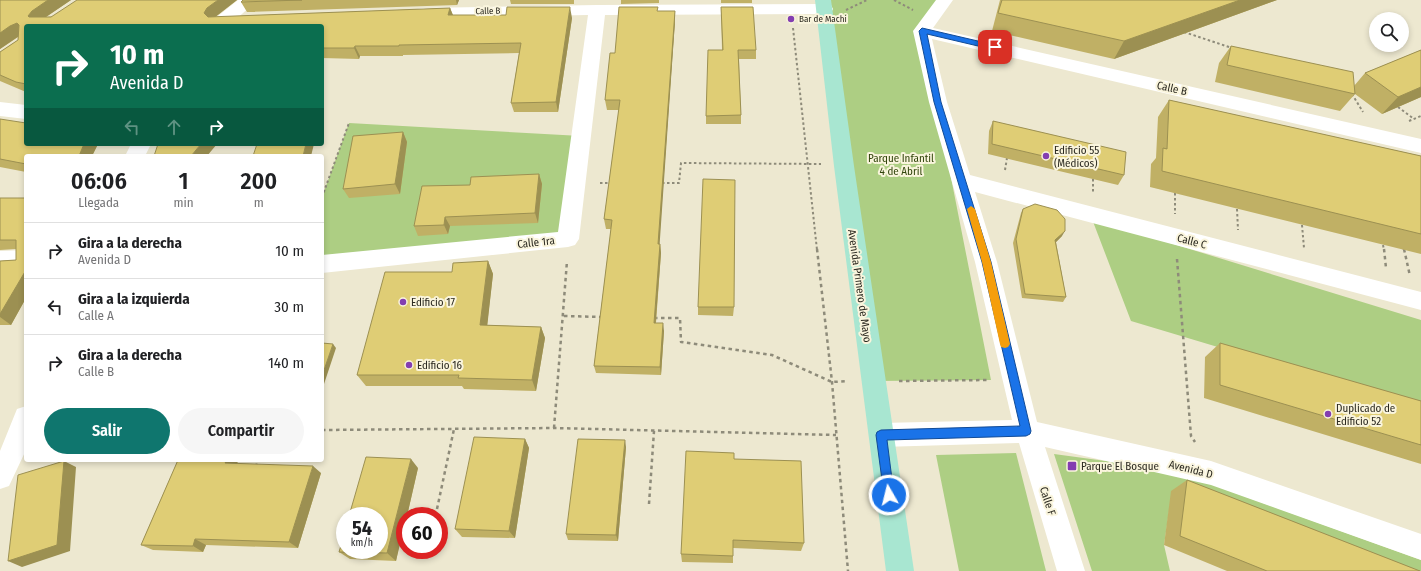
<!DOCTYPE html>
<html lang="es">
<head>
<meta charset="utf-8">
<style>
  :root { --surface:#fff; --page:#f6f6f6; --text:#202124; --muted:#757577; --line:#e0e0e0; --accent:#0f766e }
  body { margin:0; font-family:"Fira Sans Condensed",sans-serif; background:var(--page); color:var(--text); height:100vh; display:flex; flex-direction:column; font-size:15px; white-space:nowrap }
  * { box-sizing:border-box; margin:0 }
  p { font-size:13px; color:var(--muted) }
  .icon { flex:none; width:22px; height:22px; fill:none; stroke:currentColor; stroke-width:2; stroke-linecap:round; stroke-linejoin:round }
  .map { position:relative; flex:1; overflow:hidden }
  .sheet { position:absolute; left:24px; top:154px; width:300px; height:308px; display:flex; flex-direction:column; background:var(--surface); border-radius:4px; box-shadow:0 2px 6px #0003 }
  .sheet>* { flex:none }
  .banner { position:absolute; left:24px; top:24px; width:300px; height:122px; border-radius:4px; box-shadow:0 2px 6px #0003; background:#0b6e4f; color:#fff; overflow:hidden }
  .buttons { position:absolute; left:1369px; top:12px; display:grid; gap:8px }
  .buttons a { display:grid; place-items:center; width:40px; height:40px; border-radius:50%; background:var(--surface); box-shadow:0 2px 6px #0003; font-size:20px }
  .speed { position:absolute; left:336px; top:507px; display:flex; gap:8px; font-size:20px; font-weight:700; text-align:center }
  .speed>* { display:grid; place-content:center; width:52px; height:52px; border-radius:50%; background:var(--surface); box-shadow:0 2px 6px #0003; line-height:1 }
  .speed small { font-size:10px; font-weight:400 }
  .speed .limit { border:6px solid #d22; background:#fff; color:#111 }
  .pin { position:absolute; display:grid; place-items:center; width:34px; height:34px; color:#fff; margin:-17px; border-radius:8px; box-shadow:0 2px 6px #0006 }
  .me { position:absolute; width:44px; margin:-22px; rotate:352deg; stroke-linejoin:round; filter:drop-shadow(0 0 3px #0008) }
  .turn { display:flex; align-items:center; gap:14px; height:84px; padding:0 20px; font-size:18px }
  .turn .icon { width:52px; height:52px; stroke-width:2.5 }
  .turn b { display:block; font-size:28px; line-height:34px }
  .lanes { display:flex; align-items:center; height:38px; padding:0 20px; background:#0003; justify-content:center; gap:20px; direction:ltr }
  .lanes .off { opacity:.35 }
  .eta { display:flex; justify-content:space-evenly; align-items:center; height:68px; text-align:center }
  .eta b { font-size:24px; font-weight:600; line-height:28px }
  .button { display:flex; gap:8px; margin-top:auto; padding:8px 20px }
  .button a { flex:1; height:46px; border-radius:24px; background:var(--accent); color:#fff; font-size:16px; font-weight:600; line-height:46px; text-align:center }
  .button a+a { background:var(--page); color:var(--text) }
  ul { padding:0; list-style:none }
  li { display:flex; align-items:center; gap:12px; height:56px; padding:0 20px; border-top:1px solid var(--line) }
  li div { flex:1 }
  li b { display:block; font-size:15px }
  li em { font-style:normal }
  .map>svg:first-child { display:block }
</style>
</head>
<body>
<div class="map">
<svg width="1421" height="571" viewBox="0 0 1421 571">
  <rect width="100%" height="100%" fill="#ede8d0"/>
  <path fill="#adce83" d="M 824,0 L 940,0 L 922,31 L 991,380 L 876,381 Z
    M 349,123 L 581,136 L 568,239 L 322,264 L 322,197 Z
    M 1092,219 L 1421,320 L 1421,408 L 1131,321 Z
    M 1016,453 L 1046,571 L 959,571 L 936,455 Z
    M 1054,454 L 1172,470 L 1421,560 L 1421,571 L 1374,571 L 1172,491 L 1164,545 L 1170,571 L 1092,571 Z"/>
  <g fill="none" stroke-linecap="round" stroke-linejoin="round">
    <path stroke="#8e8b7a" stroke-width="2" stroke-dasharray="2.5 2.5" stroke-linecap="butt" d="M 894,0 L 913,10
      M 846,10 L 867,0
      M 793,28 L 817,250
      M 1184,32 L 1232,48
      M 1352,94 L 1363,112
      M 1398,107 L 1414,119
      M 1409,121 L 1421,116
      M 1005,170 L 1007,158
      M 1093,179 L 1093,192
      M 600,183 L 611,183
      M 662,183 L 679,183 L 681,163 L 821,164
      M 1175,193 L 1175,214
      M 322,197 L 349,123
      M 1237,209 L 1238,230
      M 1302,225 L 1304,248
      M 1383,245 L 1384,250
      M 1403,247 L 1404,250"/>
    <path stroke="#8e8b7a" stroke-width="2.5" stroke-dasharray="3.5 3.5" stroke-linecap="butt" d="M 817,249 L 832,382 L 848,571
      M 1384,249 L 1386,268
      M 1404,249 L 1410,276
      M 1177,259 L 1191,436 L 1195,442
      M 564,316 L 603,317
      M 654,318 L 680,318 L 681,342 L 772,355 L 832,382 L 848,381
      M 899,381 L 988,380
      M 554,428 L 567,261
      M 322,430 L 554,428 L 836,435
      M 256,467 L 258,460
      M 649,504 L 654,431
      M 437,509 L 454,429"/>
    <path fill="#fff" fill-rule="evenodd" d="M 238,0 L 257,0 L 229,26 L 211,26 L 218,16 Z
      M 936,0 L 953,0 L 933,28 L 1421,139 L 1421,153 L 932,39 L 947,102 L 970,175 L 1421,292 L 1421,310 L 975,192 L 997,262 L 1037,422 L 1211,461 L 1421,534 L 1421,560 L 1211,485 L 1045,447 L 1085,571 L 1057,571 L 1019,443 L 881,447 L 872,443 L 869,435 L 872,427 L 881,423 L 1012,420 L 975,262 L 929,102 L 913,31 Z
      M 825,4 L 831,5 L 833,9 L 831,13 L 825,14 L 605,15 L 579,239 L 575,245 L 568,247 L 322,273 L 322,255 L 558,232 L 588,15 L 423,18 L 417,17 L 415,13 L 417,9 L 423,8 L 597,5 Z
      M 0,102 L 26,105 L 26,119 L 0,116 Z
      M 131,144 L 151,144 L 145,156 L 125,156 Z
      M 26,250 L 26,268 L 0,269 L 0,251 Z
      M 26,406 L 26,450 L 9,486 L 0,489 L 0,451 L 17,409 Z"/>
    <path fill="#a8e6d1" fill-rule="evenodd" d="M 815,0 L 831,0 L 854,166 L 914,571 L 886,571 L 834,166 Z"/>
  </g>
  <path fill="#c0b065" d="M 0,0 L 71,0 L 46,17 L 237,0 L 215,17 L 450,8 L 453,15 L 572,18 L 558,112 L 514,112 L 511,103 L 519,53 L 403,55 L 403,56 L 360,56 L 359,59 L 322,58 L 322,26 L 26,26 L 26,92 L 0,81 L 0,52 L 18,40 L 18,37 L 0,49 Z
    M 243,0 L 459,0 L 457,5 L 247,12 L 241,2 Z
    M 510,0 L 574,0 L 574,4 L 511,4 Z
    M 621,0 L 659,0 L 659,3 L 621,4 Z
    M 721,0 L 752,0 L 752,3 L 721,3 Z
    M 1000,0 L 1277,0 L 1114,59 L 992,31 Z
    M 721,7 L 756,50 L 756,59 L 739,59 L 741,115 L 741,124 L 706,124 L 706,116 L 722,50 Z
    M 658,11 L 675,11 L 675,21 L 659,244 L 660,244 L 661,253 L 656,323 L 664,331 L 661,375 L 596,373 L 594,366 L 611,229 L 606,229 L 604,219 L 619,110 L 607,110 L 605,100 L 615,53 Z
    M 1231,46 L 1354,86 L 1365,73 L 1421,50 L 1421,97 L 1382,114 L 1355,94 L 1340,111 L 1215,82 L 1219,63 Z
    M 1169,100 L 1421,156 L 1421,254 L 1150,187 L 1151,164 L 1156,158 L 1158,117 Z
    M 0,119 L 26,144 L 98,144 L 92,156 L 26,156 L 26,172 L 0,167 Z
    M 993,121 L 1124,175 L 1118,185 L 988,154 L 989,131 Z
    M 403,132 L 407,142 L 400,194 L 349,198 L 343,189 Z
    M 539,174 L 542,184 L 538,223 L 450,226 L 448,234 L 418,236 L 414,226 L 470,185 Z
    M 0,198 L 26,198 L 26,298 L 11,325 L 0,325 L 0,261 L 16,260 L 16,249 L 0,250 Z
    M 1023,209 L 1062,236 L 1056,242 L 1066,297 L 1063,302 L 1022,298 L 1013,243 L 1021,213 Z
    M 488,261 L 493,274 L 487,325 L 541,327 L 545,338 L 536,391 L 464,389 L 462,386 L 366,386 L 357,375 L 452,272 Z
    M 698,307 L 734,307 L 733,316 L 698,315 Z
    M 1220,343 L 1421,401 L 1421,464 L 1204,398 L 1205,357 Z
    M 525,439 L 529,448 L 515,538 L 462,537 L 455,529 Z
    M 626,447 L 618,541 L 568,540 L 566,534 Z
    M 734,459 L 804,543 L 801,551 L 733,548 L 733,563 L 682,562 L 681,554 Z
    M 178,460 L 237,460 L 238,461 L 237,464 L 321,473 L 298,548 L 206,545 L 203,552 L 153,550 L 141,545 Z
    M 418,468 L 407,516 L 405,516 L 396,561 L 350,559 L 339,552 Z
    M 1187,480 L 1420,571 L 1227,571 L 1164,545 L 1171,491 Z"/>
  <path fill="#9c9052" d="M 48,0 L 71,0 L 40,21 L 37,26 L 28,16 L 32,11 Z
    M 218,0 L 237,0 L 214,18 L 210,23 L 204,13 L 207,8 Z
    M 456,0 L 459,0 L 457,5 Z
    M 1240,0 L 1277,0 L 1114,59 L 1124,41 Z
    M 570,7 L 572,18 L 558,112 L 556,102 Z
    M 450,8 L 454,18 L 448,15 Z
    M 675,11 L 675,21 L 659,253 L 658,244 Z
    M 17,23 L 26,34 L 19,36 L 0,49 L 0,33 L 10,26 Z
    M 355,46 L 360,56 L 359,59 L 354,48 Z
    M 1421,87 L 1421,97 L 1382,114 L 1398,97 Z
    M 403,132 L 407,142 L 400,194 L 395,184 Z
    M 84,144 L 98,144 L 92,156 L 79,156 Z
    M 201,144 L 217,144 L 207,156 L 191,156 Z
    M 306,144 L 314,144 L 311,156 L 303,156 Z
    M 539,174 L 542,184 L 538,223 L 535,213 Z
    M 445,217 L 450,226 L 448,234 L 444,225 Z
    M 1065,231 L 1062,236 L 1053,245 L 1055,240 Z
    M 660,244 L 661,253 L 655,331 L 654,323 Z
    M 488,261 L 493,274 L 486,337 L 480,325 Z
    M 26,270 L 26,298 L 11,325 L 0,317 L 0,314 Z
    M 663,323 L 664,331 L 661,375 L 660,367 Z
    M 541,327 L 545,338 L 536,391 L 532,380 Z
    M 333,344 L 336,348 L 322,390 L 322,376 Z
    M 525,439 L 529,448 L 515,538 L 509,531 Z
    M 625,440 L 626,447 L 618,541 L 616,535 Z
    M 411,459 L 418,468 L 407,516 L 405,516 L 405,523 L 396,561 L 387,553 Z
    M 227,460 L 237,460 L 238,461 L 234,470 L 225,463 Z
    M 64,461 L 76,467 L 70,551 L 22,567 L 8,561 Z
    M 313,466 L 321,473 L 298,548 L 289,542 Z
    M 195,539 L 206,545 L 203,552 L 193,546 Z"/>
  <path fill="#dfcd75" stroke="#9c9052" d="M 0,0 L 48,0 L 32,11 L 28,16 L 29,17 L 51,17 L 77,0 L 218,0 L 207,8 L 204,13 L 208,17 L 450,8 L 448,15 L 506,15 L 507,7 L 570,7 L 556,102 L 511,103 L 521,43 L 399,45 L 399,46 L 355,46 L 354,48 L 322,48 L 322,26 L 26,26 L 26,84 L 16,82 L 0,75 L 0,52 L 18,40 L 19,25 L 17,23 L 10,26 L 0,33 Z
    M 243,0 L 302,0 L 241,2 Z
    M 1002,0 L 1240,0 L 1124,41 L 998,13 Z
    M 619,7 L 658,7 L 657,11 L 675,11 L 658,244 L 660,244 L 654,323 L 663,323 L 660,367 L 594,366 L 612,220 L 604,219 L 620,100 L 605,100 L 610,53 L 615,53 Z
    M 721,7 L 753,7 L 756,50 L 738,50 L 741,115 L 706,116 L 708,50 L 723,50 Z
    M 1231,46 L 1353,72 L 1355,94 L 1227,65 Z
    M 1421,50 L 1421,87 L 1398,97 L 1365,73 Z
    M 1169,100 L 1421,156 L 1421,234 L 1162,171 L 1163,148 L 1167,149 Z
    M 0,119 L 26,123 L 26,144 L 84,144 L 79,156 L 26,156 L 26,164 L 0,159 Z
    M 993,121 L 1126,152 L 1124,175 L 992,144 Z
    M 403,132 L 395,184 L 343,189 L 353,136 Z
    M 158,144 L 201,144 L 191,156 L 154,156 Z
    M 257,144 L 306,144 L 303,156 L 253,156 Z
    M 539,174 L 535,213 L 445,217 L 444,225 L 414,226 L 422,186 L 470,185 L 471,177 Z
    M 703,179 L 735,180 L 734,307 L 698,307 Z
    M 0,198 L 26,198 L 26,270 L 0,314 L 0,261 L 16,260 L 16,240 L 0,240 Z
    M 1035,204 L 1057,210 L 1065,219 L 1065,231 L 1055,240 L 1066,297 L 1025,294 L 1016,239 L 1023,209 Z
    M 488,261 L 480,325 L 541,327 L 532,380 L 458,378 L 459,375 L 357,375 L 385,272 L 452,272 L 453,263 Z
    M 322,343 L 333,344 L 322,376 Z
    M 1220,343 L 1421,401 L 1421,445 L 1220,385 Z
    M 474,437 L 525,439 L 509,531 L 455,529 Z
    M 578,439 L 625,440 L 616,535 L 566,534 Z
    M 686,451 L 734,453 L 734,459 L 801,461 L 804,543 L 733,540 L 733,556 L 681,554 Z
    M 366,457 L 411,459 L 387,553 L 339,552 L 345,532 L 345,550 L 379,550 L 379,516 L 349,516 Z
    M 178,460 L 227,460 L 225,463 L 313,466 L 289,542 L 195,539 L 193,546 L 141,545 Z
    M 64,461 L 57,545 L 8,561 L 18,475 Z
    M 1187,480 L 1420,571 L 1267,571 L 1180,536 Z"/>
  <path fill="#1a73e8" stroke="#114b97" d="M 922,28 L 995,45 L 998,47 L 995,50 L 927,34 L 941,102 L 991,262 L 1031,431 L 1030,434 L 1026,436 L 887,440 L 894,495 L 893,498 L 889,500 L 885,498 L 884,495 L 876,435 L 877,432 L 881,430 L 1020,426 L 982,262 L 934,102 L 919,31 Z"/>
  <path fill="#f59e0b" d="M 971,206 L 975,209 L 991,262 L 1010,344 L 1008,347 L 1005,348 L 1001,347 L 1000,344 L 982,262 L 967,209 Z"/>
  <g fill="#833eb1" stroke="#faf5dd" stroke-width="1.5">
    <circle cx="791" cy="19" r="4"/>
    <circle cx="1046" cy="156" r="4"/>
    <circle cx="403" cy="302" r="4"/>
    <circle cx="409" cy="365" r="4"/>
    <circle cx="1328" cy="414" r="4"/>
    <rect x="1067" y="461" width="10" height="10" rx="2"/>
  </g>
  <g text-anchor="middle" stroke-width="4" stroke-linejoin="round" paint-order="stroke">
    <g font-size="9" fill="#2b2920" stroke="#faf5dd">
      <text transform="translate(488 11) rotate(-1)" y="3">Calle B</text>
    </g>
    <g font-size="9" fill="#2b2920" stroke="#faf5dd" text-anchor="start">
      <text x="799" y="22">Bar de Machi</text>
    </g>
    <g font-size="11" fill="#2b2920" stroke="#faf5dd">
      <text transform="translate(1172 88) rotate(13)" y="4">Calle B</text>
      <text transform="translate(1192 241) rotate(15)" y="4">Calle C</text>
      <text transform="translate(536 242) rotate(-6)" y="4">Calle 1ra</text>
      <text transform="translate(860 286) rotate(82)" y="4">Avenida Primero de Mayo</text>
      <text transform="translate(1191 469) rotate(14)" y="4">Avenida D</text>
      <text transform="translate(1048 501) rotate(72)" y="4">Calle F</text>
    </g>
    <g font-size="11" fill="#2b2920" stroke="#faf5dd" text-anchor="start">
      <text x="1054" y="154">Edificio 55<tspan x="1054" dy="13">(Médicos)</tspan></text>
      <text x="411" y="306">Edificio 17</text>
      <text x="417" y="369">Edificio 16</text>
      <text x="1336" y="412">Duplicado de<tspan x="1336" dy="13">Edificio 52</tspan></text>
      <text x="1081" y="470">Parque El Bosque</text>
    </g>
    <g font-size="11" fill="#31450c" stroke="#faf5dd">
      <text x="901" y="162">Parque Infantil<tspan x="901" dy="13">4 de Abril</tspan></text>
    </g>
  </g>
</svg>
<div class="buttons">
<a><svg class="icon" aria-label="search" viewBox="0 0 24 24"><circle cx="10" cy="10" r="6"/><path d="M15 15l6 6"/></svg></a>
</div>
<div class="speed"><div>54<small>km/h</small></div><div class="limit">60</div></div>
<div class="pin" style="left:995px;top:47px;background:#d93025"><svg class="icon" aria-label="arrive" viewBox="0 0 24 24"><path d="M6 21V4h12l-3 4 3 4H6"/></svg></div>
<svg class="me" style="left:889px;top:495px" viewBox="-20 -20 40 40"><circle r="17" fill="#1a73e8" stroke="#fff" stroke-width="3"/><path d="M0-11L8 9 0 5-8 9z" fill="#fff"/></svg>
<div class="banner">
<div class="turn"><svg class="icon" aria-label="right" viewBox="0 0 24 24"><path d="M7 20v-9h11M14 6l5 5-5 5"/></svg><div><b>10 m</b>Avenida D</div></div>
<div class="lanes"><svg class="icon off" aria-label="left" viewBox="0 0 24 24"><path d="M17 20v-9H6M10 6l-5 5 5 5"/></svg><svg class="icon off" aria-label="ahead" viewBox="0 0 24 24"><path d="M12 20V5M6 11l6-6 6 6"/></svg><svg class="icon" aria-label="right" viewBox="0 0 24 24"><path d="M7 20v-9h11M14 6l5 5-5 5"/></svg></div>
</div>
<section class="sheet">
<div class="eta">
<div><b>06:06</b><p>Llegada</p></div>
<div><b>1</b><p>min</p></div>
<div><b>200</b><p>m</p></div>
</div>
<ul>
<li><svg class="icon" aria-label="right" viewBox="0 0 24 24"><path d="M7 20v-9h11M14 6l5 5-5 5"/></svg><div><b>Gira a la derecha</b><p>Avenida D</p></div><em>10 m</em></li>
<li><svg class="icon" aria-label="left" viewBox="0 0 24 24"><path d="M17 20v-9H6M10 6l-5 5 5 5"/></svg><div><b>Gira a la izquierda</b><p>Calle A</p></div><em>30 m</em></li>
<li><svg class="icon" aria-label="right" viewBox="0 0 24 24"><path d="M7 20v-9h11M14 6l5 5-5 5"/></svg><div><b>Gira a la derecha</b><p>Calle B</p></div><em>140 m</em></li>
</ul>
<div class="button"><a>Salir</a><a>Compartir</a></div>
</section>
</div>
</body>
</html>
